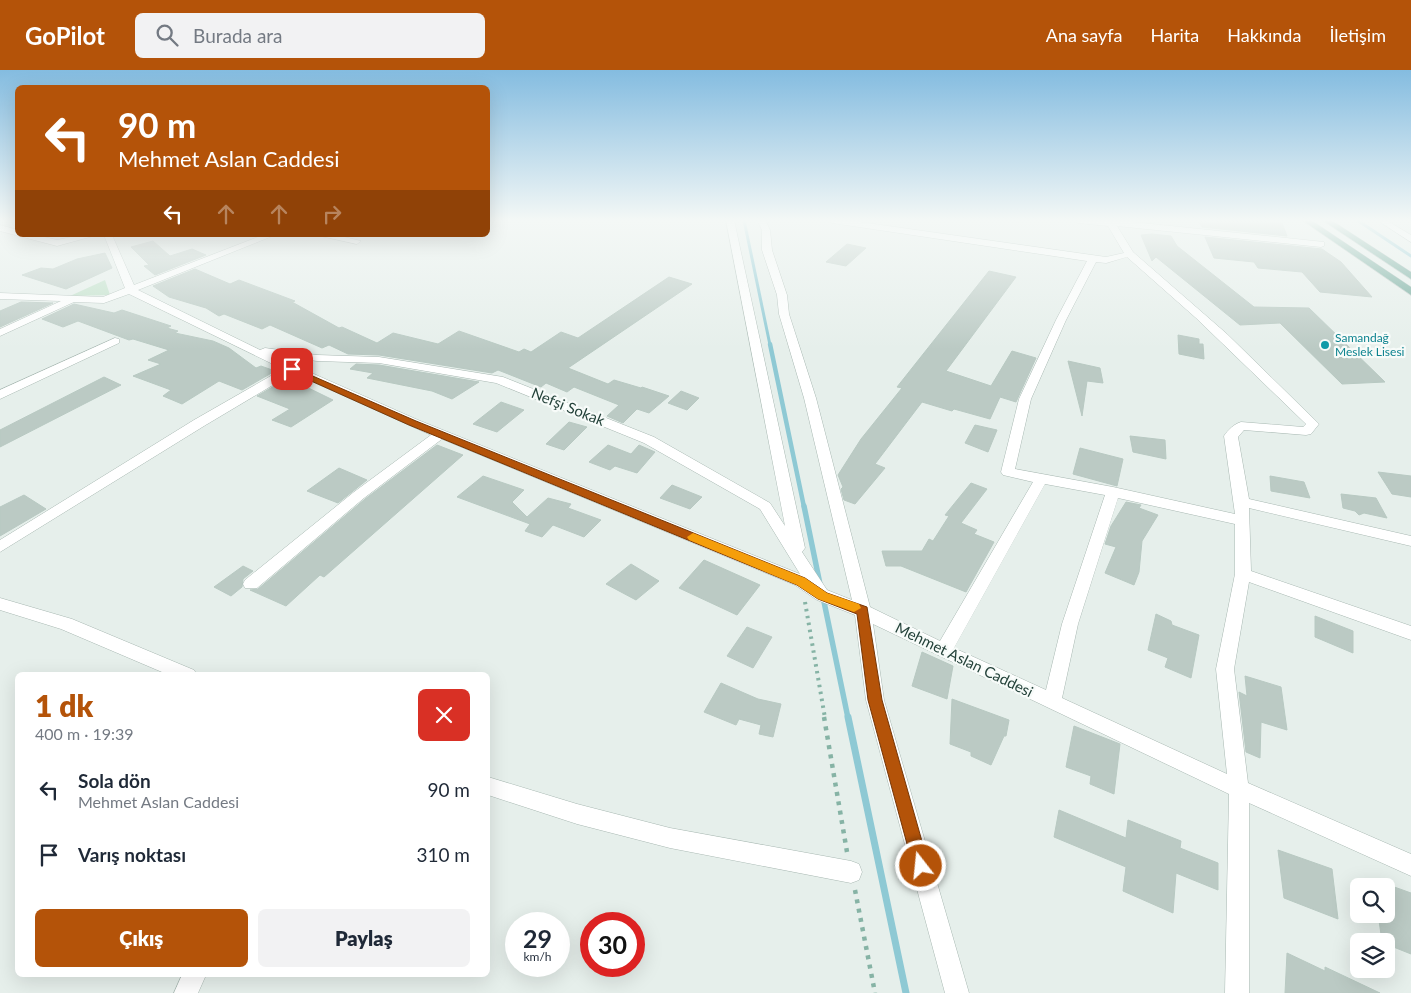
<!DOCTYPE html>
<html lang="tr">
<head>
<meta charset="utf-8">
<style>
  :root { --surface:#fff; --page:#f2f2f3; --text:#1f2937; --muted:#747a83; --accent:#b45309 }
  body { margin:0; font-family:Lato,sans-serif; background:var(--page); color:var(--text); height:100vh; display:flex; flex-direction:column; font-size:19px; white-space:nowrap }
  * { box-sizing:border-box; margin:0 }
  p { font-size:16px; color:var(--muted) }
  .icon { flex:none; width:28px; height:28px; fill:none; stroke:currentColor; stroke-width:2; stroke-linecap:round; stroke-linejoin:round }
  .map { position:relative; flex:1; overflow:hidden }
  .details { position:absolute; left:15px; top:602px; width:475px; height:305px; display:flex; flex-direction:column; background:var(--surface); border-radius:8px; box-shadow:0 5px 20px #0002 }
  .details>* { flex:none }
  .guide { position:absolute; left:15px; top:15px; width:475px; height:152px; border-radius:8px; box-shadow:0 5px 20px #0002; background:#b45309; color:#fff; overflow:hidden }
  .fabs { position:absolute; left:1350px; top:808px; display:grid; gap:10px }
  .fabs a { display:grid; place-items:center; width:45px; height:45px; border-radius:8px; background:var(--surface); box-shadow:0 5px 20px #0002; font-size:25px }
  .speed { position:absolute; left:505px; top:842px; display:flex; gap:10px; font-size:25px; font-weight:700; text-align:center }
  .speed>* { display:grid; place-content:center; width:65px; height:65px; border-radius:50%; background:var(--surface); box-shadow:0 5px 20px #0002; line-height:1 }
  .speed small { font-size:12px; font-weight:400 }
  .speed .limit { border:8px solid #d22; background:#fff; color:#111 }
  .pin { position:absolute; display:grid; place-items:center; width:42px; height:42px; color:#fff; margin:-21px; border-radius:10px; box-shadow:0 2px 8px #0006 }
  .me { position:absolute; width:55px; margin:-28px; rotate:344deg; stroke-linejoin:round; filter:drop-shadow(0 0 4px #0008) }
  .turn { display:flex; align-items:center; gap:18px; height:105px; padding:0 20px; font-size:22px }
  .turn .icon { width:65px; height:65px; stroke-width:2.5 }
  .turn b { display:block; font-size:35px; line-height:42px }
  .lanes { display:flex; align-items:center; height:48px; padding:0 20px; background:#0003; justify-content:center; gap:25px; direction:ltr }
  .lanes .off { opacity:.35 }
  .round { display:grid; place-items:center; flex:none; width:52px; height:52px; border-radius:8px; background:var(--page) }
  .head { display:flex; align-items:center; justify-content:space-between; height:85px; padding:0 20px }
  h1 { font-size:30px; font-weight:800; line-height:38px; color:var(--accent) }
  .primary-button { display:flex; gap:10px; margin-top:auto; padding:10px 20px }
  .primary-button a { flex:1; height:58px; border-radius:8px; background:var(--accent); color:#fff; font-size:20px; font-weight:800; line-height:58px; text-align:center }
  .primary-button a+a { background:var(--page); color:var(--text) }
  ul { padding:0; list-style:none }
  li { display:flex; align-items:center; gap:15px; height:65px; padding:0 20px }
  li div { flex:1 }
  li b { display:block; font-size:19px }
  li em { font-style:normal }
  header { display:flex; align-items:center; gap:30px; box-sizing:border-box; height:70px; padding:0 25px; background:var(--accent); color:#fff }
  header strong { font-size:24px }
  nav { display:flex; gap:28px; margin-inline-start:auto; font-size:18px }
  .search { width:350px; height:45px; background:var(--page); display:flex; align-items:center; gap:12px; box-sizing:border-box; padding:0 18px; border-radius:8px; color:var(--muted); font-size:19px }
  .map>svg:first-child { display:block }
</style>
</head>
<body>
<header>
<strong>GoPilot</strong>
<div class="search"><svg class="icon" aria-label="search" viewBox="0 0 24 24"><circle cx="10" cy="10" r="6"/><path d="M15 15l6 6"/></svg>Burada ara</div>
<nav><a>Ana sayfa</a><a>Harita</a><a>Hakkında</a><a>İletişim</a></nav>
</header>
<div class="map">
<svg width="1411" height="923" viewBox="0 0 1411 923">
  <rect width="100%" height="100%" fill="#e6efeb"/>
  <path fill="#bfe0c8" d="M 105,210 L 110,225 L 70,226 Z"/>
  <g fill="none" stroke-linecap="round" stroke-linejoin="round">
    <path stroke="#8ec9d4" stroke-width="3" d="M 744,150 L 770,275
      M 1357,150 L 1411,186"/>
    <path stroke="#8ec9d4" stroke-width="4.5" d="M 770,274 L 804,437"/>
    <path stroke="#8ec9d4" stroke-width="5.5" d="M 804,436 L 820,514
      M 823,527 L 848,648"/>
    <path stroke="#8ec9d4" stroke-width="7" d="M 848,647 L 906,923"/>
  </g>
  <path fill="#bbcac4" stroke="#b8c9c2" d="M 1215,150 L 1249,150 L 1282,153 L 1287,166 L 1202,157 L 1199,151 L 1218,153 Z
    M 1152,164 L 1171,166 L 1177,176 L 1254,237 L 1309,238 L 1385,312 L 1342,314 L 1280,253 L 1240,255 L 1156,187 L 1152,191 L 1141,165 Z
    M 1205,167 L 1322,179 L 1341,192 L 1372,227 L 1320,222 L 1302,202 L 1258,198 L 1254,192 L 1214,188 Z
    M 153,171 L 170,186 L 192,179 L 206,185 L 155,205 L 144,196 L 149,195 L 131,177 Z
    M 847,174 L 866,178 L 846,196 L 826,192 Z
    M 105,183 L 112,198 L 66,219 L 22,205 L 41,198 L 53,199 L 77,189 Z
    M 195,199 L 230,214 L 239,210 L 295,231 L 292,232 L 339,258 L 342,257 L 377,273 L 393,263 L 438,274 L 459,261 L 519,282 L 524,279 L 531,282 L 561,262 L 578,268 L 669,207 L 692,214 L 568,298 L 608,314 L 614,310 L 641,318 L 642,317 L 669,326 L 649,343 L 637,339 L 623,353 L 607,346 L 619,335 L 574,317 L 567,322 L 546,313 L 541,317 L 498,300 L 492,303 L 379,285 L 348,284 L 329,275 L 322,278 L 270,255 L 262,259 L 224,244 L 219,246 L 206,238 L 169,227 L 153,216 Z
    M 989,201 L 1016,207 L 946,301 L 991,316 L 1012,281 L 1036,288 L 1016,332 L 1000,327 L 990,349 L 954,339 L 952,341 L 922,332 L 875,394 L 885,398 L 855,434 L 844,430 L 841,419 L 843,417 L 838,405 L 861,369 L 902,318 L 897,317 Z
    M 21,232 L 53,233 L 0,257 L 0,241 Z
    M 74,234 L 114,243 L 122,240 L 171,256 L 167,258 L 178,261 L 175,263 L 213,271 L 229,278 L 256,298 L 261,296 L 275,301 L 242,320 L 219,311 L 182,334 L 163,326 L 171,320 L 133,306 L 161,294 L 148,290 L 169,280 L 133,269 L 129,270 L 78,251 L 63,257 L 42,249 Z
    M 1178,265 L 1199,269 L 1199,274 L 1203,274 L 1204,289 L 1179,284 Z
    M 1068,291 L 1100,298 L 1103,313 L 1087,311 L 1082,346 Z
    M 356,294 L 379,295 L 479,312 L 452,329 L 432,321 L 367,308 L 373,303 L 350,299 Z
    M 104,307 L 121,315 L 0,377 L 0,360 Z
    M 288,308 L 333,330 L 291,357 L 272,350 L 290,339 L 257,326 Z
    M 681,321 L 699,328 L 687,340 L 668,333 Z
    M 501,332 L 524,340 L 497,362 L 473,354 Z
    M 569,352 L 587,357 L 564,380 L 546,374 Z
    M 975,355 L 997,360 L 988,382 L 965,373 Z
    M 1130,366 L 1165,370 L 1166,389 L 1133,382 Z
    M 437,375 L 463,385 L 324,507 L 320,505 L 286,536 L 250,520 L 258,519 L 365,429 Z
    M 608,375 L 631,384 L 639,375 L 655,382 L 637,403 L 615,396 L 610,400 L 589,392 Z
    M 1080,378 L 1123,389 L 1117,416 L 1073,404 Z
    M 339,398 L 367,410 L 338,433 L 307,421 Z
    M 1378,402 L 1411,406 L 1411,427 L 1392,424 Z
    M 483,406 L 524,420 L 512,432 L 527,447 L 548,428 L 571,434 L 568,438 L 601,450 L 584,467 L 553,455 L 542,467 L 525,461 L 530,454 L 457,427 Z
    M 1270,406 L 1304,412 L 1310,428 L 1271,421 Z
    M 971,413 L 987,419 L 961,453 L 977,460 L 974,464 L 994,472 L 966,522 L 901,496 L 886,496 L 882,481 L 922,481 L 929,469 L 933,471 L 949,446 L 945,445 Z
    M 672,415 L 702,427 L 690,439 L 660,428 Z
    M 1341,424 L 1376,428 L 1387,448 L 1364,443 L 1359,445 L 1355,441 L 1343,438 Z
    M 24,425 L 46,439 L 0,466 L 0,437 Z
    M 1126,432 L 1141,435 L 1139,438 L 1158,445 L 1142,471 L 1139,502 L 1134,515 L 1105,503 L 1116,477 L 1105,474 L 1111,456 Z
    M 704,490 L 760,515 L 737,545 L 679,518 Z
    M 631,494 L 659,511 L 636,530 L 606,514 Z
    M 243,496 L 253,501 L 243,509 L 242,517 L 231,526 L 214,517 Z
    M 1156,544 L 1171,551 L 1172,555 L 1199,565 L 1191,608 L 1165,597 L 1168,588 L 1148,580 Z
    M 1315,546 L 1353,561 L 1353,583 L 1315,567 Z
    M 747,557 L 772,567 L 753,598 L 727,586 Z
    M 922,582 L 953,596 L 947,629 L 912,616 Z
    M 1245,606 L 1281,617 L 1287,660 L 1261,652 L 1260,688 L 1246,682 L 1239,622 L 1247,626 Z
    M 721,613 L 758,629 L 781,634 L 773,667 L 759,664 L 761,655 L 739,649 L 736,655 L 704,642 Z
    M 952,629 L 1009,650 L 1006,666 L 1004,666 L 991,695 L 971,686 L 971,682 L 950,674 Z
    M 1074,656 L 1120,674 L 1114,724 L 1090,714 L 1091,706 L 1066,697 Z
    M 1059,740 L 1126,768 L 1128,750 L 1181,771 L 1180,778 L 1218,793 L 1218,820 L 1176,803 L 1173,843 L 1123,821 L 1126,797 L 1054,767 Z
    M 1278,780 L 1332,799 L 1338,849 L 1284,828 Z
    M 1386,814 L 1411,823 L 1411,884 L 1386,874 L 1386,871 L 1382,871 L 1378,844 L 1386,844 Z
    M 1287,883 L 1325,901 L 1325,897 L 1380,923 L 1285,923 Z"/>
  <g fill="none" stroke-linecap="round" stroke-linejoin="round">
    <defs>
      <path id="minor" d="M 726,150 L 734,150 L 805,478 L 802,482 L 827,520 L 852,530 L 804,328 L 779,244 L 777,225 L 762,180 L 762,160 L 757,150 L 765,150 L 770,160 L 772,180 L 787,225 L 789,244 L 816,328 L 870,537 L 940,571 L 1033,412 L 1003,405 L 1001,402 L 1019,329 L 1056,250 L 1087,191 L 832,153 L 828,150 L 846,150 L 1106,187 L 1124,183 L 1108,156 L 1078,153 L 1074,150 L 1113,150 L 1324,172 L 1324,176 L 1321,177 L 1117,156 L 1133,182 L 1227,264 L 1319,354 L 1311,364 L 1306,365 L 1244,360 L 1238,367 L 1249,429 L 1411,466 L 1411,476 L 1249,438 L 1251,501 L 1411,556 L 1411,570 L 1249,512 L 1234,599 L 1248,713 L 1411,784 L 1411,806 L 1249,733 L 1249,923 L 1225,923 L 1229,724 L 873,554 L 884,630 L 969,923 L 945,923 L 866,630 L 855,545 L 817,530 L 795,515 L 442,369 L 364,428 L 257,518 L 245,518 L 243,514 L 245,510 L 354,422 L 431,365 L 293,303 L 204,356 L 0,482 L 0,470 L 194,350 L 283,299 L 129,224 L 104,233 L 74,232 L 0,266 L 0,259 L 61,231 L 0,229 L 0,223 L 103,227 L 125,218 L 104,165 L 112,165 L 134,215 L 263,165 L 275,165 L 138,220 L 260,280 L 265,278 L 317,285 L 379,287 L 503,307 L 654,367 L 770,433 L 785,456 ZM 1127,187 L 1196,248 L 1306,354 L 1303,357 L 1241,352 C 1234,354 1228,360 1224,366 L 1235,444 L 1113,417 L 1015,399 L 1031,329 L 1066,250 L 1096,192 L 1106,193 ZM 271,285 L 317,291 L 379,293 L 496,313 L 644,373 L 760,439 L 800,504 L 418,350 ZM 1045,414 L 1105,425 L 1062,554 L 1046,620 L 954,578 ZM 1118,428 L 1235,454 L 1235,504 L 1216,599 L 1227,704 L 1062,628 L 1078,554 Z
        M 1377,150 L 1386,150 L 1411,165 L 1411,172 Z
        M 0,155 L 18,160 L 18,165 L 36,165 L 57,170 L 81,165 L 97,165 L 57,176 L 0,161 Z
        M 316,165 L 336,165 L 361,171 L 357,174 Z
        M 115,268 L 119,269 L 119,273 L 0,329 L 0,320 Z
        M 0,528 L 72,549 L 194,600 L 197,605 L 169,605 L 61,559 L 0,540 Z
        M 488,707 L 577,734 L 670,758 L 851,791 L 859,794 L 862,802 L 859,810 L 851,813 L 670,778 L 577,754 L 488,725 Z
        M 182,905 L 206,905 L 198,923 L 174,923 Z"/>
      <path id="major" d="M 1302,150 L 1311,150 L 1411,217 L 1411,225 Z
        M 1322,150 L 1331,150 L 1411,202 L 1411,209 Z"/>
    </defs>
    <use href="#minor" stroke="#a8b8b2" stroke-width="1"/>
    <use href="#major" stroke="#c2cac8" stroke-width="1"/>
    <path stroke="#86b3a5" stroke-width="4" stroke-dasharray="2.5 4.5" stroke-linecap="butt" d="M 805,532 L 825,648"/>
    <path stroke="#86b3a5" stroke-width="4.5" stroke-dasharray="4 5.5" stroke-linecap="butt" d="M 824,647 L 847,782
      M 855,820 L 875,923"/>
    <use href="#minor" fill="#fff" fill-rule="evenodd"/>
    <use href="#major" fill="#6aa596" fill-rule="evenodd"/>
  </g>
  <linearGradient id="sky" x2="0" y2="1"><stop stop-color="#84bce0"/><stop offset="0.54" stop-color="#f4f8f6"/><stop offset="1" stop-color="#f4f8f6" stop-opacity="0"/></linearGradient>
  <rect width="1411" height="279" fill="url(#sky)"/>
  <path fill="#b45309" stroke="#753606" d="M 292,297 L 416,351 L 805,508 L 827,523 L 867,537 L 882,630 L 929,796 L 927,802 L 921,804 L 915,802 L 913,796 L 868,630 L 857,544 L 818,529 L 797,515 L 409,355 L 289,301 L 288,299 Z"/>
  <path fill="#f59e0b" d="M 693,463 L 805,508 L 827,523 L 859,534 L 861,538 L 854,542 L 818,529 L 797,515 L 689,470 L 687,467 Z"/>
  <circle fill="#0f9aa8" stroke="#f7fbf9" stroke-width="2" cx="1325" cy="275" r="5"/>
  <g text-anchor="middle" stroke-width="4.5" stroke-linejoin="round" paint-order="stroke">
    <g font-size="12" fill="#0d838f" stroke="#f7fbf9" text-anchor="start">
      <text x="1335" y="272">Samandağ<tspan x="1335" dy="14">Meslek Lisesi</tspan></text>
    </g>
    <g font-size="15" fill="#24423a" stroke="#f7fbf9">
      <text transform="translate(568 337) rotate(22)" y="5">Nefşi Sokak</text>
      <text transform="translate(964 590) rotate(26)" y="5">Mehmet Aslan Caddesi</text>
    </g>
  </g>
</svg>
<div class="fabs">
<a><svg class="icon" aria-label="search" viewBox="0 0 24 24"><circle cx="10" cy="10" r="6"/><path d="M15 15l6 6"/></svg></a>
<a><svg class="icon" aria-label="layers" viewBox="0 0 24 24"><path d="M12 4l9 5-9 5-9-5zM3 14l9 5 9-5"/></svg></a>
</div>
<div class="speed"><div>29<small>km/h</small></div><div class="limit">30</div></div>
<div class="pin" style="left:292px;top:299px;background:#d93025"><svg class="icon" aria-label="arrive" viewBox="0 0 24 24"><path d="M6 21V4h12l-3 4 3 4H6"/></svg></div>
<svg class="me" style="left:921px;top:796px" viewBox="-20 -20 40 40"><circle r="17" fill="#b45309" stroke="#fff" stroke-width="3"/><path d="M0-11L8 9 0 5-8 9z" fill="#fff"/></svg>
<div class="guide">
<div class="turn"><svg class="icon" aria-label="left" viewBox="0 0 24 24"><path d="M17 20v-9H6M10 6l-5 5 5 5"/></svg><div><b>90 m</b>Mehmet Aslan Caddesi</div></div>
<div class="lanes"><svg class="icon" aria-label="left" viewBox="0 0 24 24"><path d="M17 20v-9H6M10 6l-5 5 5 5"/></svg><svg class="icon off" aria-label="ahead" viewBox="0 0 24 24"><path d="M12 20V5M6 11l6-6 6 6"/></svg><svg class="icon off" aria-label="ahead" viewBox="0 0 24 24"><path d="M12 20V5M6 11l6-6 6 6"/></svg><svg class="icon off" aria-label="right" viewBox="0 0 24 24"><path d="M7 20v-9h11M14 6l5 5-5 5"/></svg></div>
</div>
<section class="details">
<div class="head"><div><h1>1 dk</h1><p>400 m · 19:39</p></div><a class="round" style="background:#d93025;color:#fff"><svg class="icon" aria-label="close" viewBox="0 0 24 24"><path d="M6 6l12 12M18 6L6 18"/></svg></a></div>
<ul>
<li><svg class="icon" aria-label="left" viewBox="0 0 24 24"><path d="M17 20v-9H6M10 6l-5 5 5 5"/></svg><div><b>Sola dön</b><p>Mehmet Aslan Caddesi</p></div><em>90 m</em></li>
<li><svg class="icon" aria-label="arrive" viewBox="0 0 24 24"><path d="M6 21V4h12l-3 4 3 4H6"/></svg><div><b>Varış noktası</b></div><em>310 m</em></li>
</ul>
<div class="primary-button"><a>Çıkış</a><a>Paylaş</a></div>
</section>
</div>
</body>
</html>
